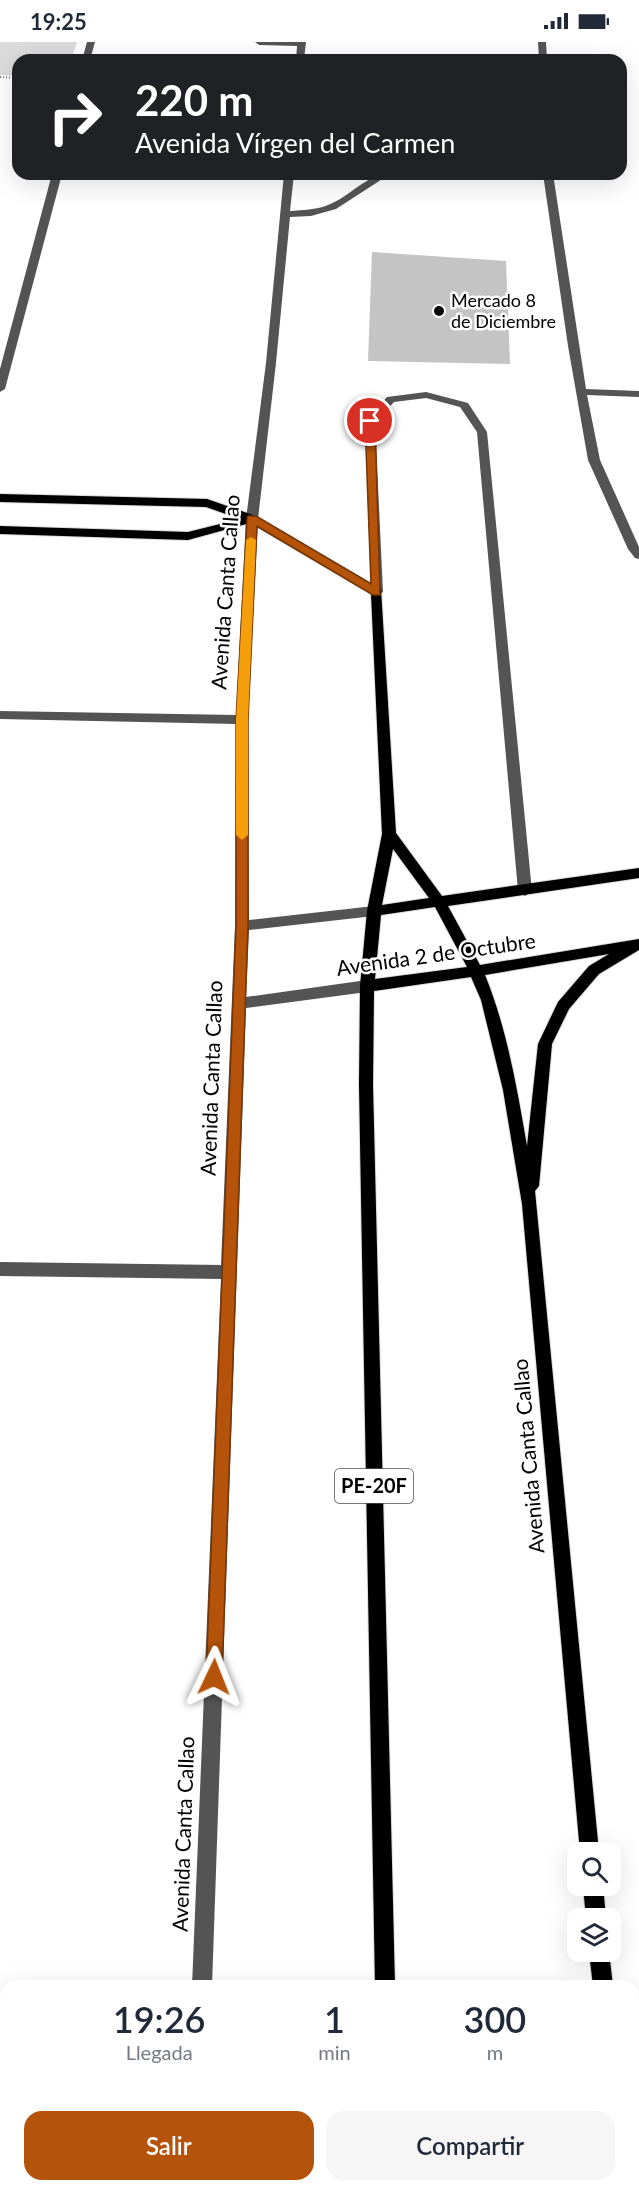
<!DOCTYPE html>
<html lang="es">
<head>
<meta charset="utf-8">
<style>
  :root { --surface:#fff; --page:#f6f6f7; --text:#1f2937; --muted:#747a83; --accent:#b45309 }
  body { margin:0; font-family:Lato,sans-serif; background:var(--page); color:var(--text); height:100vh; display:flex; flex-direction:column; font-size:22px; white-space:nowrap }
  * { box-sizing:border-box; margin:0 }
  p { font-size:20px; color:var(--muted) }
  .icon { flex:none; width:33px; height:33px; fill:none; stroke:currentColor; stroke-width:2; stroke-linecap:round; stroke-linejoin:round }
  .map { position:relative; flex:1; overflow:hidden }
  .sheet { position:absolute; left:0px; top:1938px; width:639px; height:212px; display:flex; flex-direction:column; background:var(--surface); border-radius:18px 18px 0 0; box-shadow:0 6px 24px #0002 }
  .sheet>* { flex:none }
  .top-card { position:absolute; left:12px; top:12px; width:615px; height:126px; border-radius:18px; box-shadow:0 6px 24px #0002; background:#202124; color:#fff; overflow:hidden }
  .controls { position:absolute; left:567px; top:1800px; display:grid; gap:12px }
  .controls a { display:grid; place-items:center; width:54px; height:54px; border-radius:12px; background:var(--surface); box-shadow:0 6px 24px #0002; font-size:30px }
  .pin { position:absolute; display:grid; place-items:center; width:51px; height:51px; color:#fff; margin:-26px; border:3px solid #fff; border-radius:50%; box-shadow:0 2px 6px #0007 }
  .me { position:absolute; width:66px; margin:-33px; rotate:2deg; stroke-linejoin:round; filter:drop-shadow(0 0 4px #0008) }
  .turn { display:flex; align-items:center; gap:21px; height:126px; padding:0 24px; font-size:27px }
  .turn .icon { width:78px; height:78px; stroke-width:2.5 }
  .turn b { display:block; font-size:42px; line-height:51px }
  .eta { display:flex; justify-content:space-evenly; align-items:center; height:102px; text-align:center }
  .eta b { font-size:36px; font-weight:600; line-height:42px }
  .action { display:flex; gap:12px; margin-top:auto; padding:12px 24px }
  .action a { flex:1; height:69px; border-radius:18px; background:var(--accent); color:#fff; font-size:24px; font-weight:600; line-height:69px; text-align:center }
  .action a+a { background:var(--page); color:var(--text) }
  .status { display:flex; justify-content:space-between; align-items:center; height:42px; padding:0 30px; background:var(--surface); direction:ltr }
  .status svg { height:16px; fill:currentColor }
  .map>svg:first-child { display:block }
</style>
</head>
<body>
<div class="status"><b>19:25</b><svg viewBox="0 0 49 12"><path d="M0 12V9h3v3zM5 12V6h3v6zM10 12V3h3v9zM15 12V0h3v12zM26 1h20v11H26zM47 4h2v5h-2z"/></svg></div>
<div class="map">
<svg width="639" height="2149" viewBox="0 0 639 2149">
  <rect width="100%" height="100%" fill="#fff"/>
  <path fill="#dbdbdb" d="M 0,0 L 77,0 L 71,18 L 18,18 L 18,34 L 0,33 Z"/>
  <path fill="#c4c4c4" d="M 372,210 L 506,219 L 510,322 L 368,319 Z"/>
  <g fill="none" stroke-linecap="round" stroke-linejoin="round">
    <defs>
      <path id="major" d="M 0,452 L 207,457 L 256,474 L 381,547 L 396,791 L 442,854 L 639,826 L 639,836 L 448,864 L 480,923 L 639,897 L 639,908 L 599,932 L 569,967 L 552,1002 L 539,1144 L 535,1149 L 599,1810 L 580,1810 L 522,1162 L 503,1048 L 481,958 L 471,935 L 374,949 L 373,1043 L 395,1944 L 375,1944 L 359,1043 L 360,944 L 367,869 L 382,792 L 371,552 L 250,481 L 188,498 L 0,492 L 0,484 L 188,490 L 240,477 L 206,465 L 0,460 ZM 393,807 L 429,856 L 382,863 ZM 435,865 L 467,925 L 375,937 L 381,873 ZM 609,912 L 589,924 L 558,960 L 538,1002 L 527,1104 C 517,1046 507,987 485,933 Z
        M 583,1844 L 603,1844 L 606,1876 L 586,1876 Z
        M 589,1910 L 609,1910 L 613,1944 L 593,1944 Z
        M 378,2144 L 399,2144 L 400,2149 L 378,2149 Z
        M 610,2144 L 631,2144 L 633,2149 L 611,2149 Z"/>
    </defs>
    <use href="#major" stroke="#dbdbdb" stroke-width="2"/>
    <path stroke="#767676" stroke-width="2" stroke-dasharray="1 2" stroke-linecap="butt" d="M 0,35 L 18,36"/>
    <path fill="#545454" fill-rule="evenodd" d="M 87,0 L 95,0 L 90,18 L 82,18 Z
      M 255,0 L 306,0 L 304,18 L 296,18 L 297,4 L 259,3 Z
      M 538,0 L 546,0 L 547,18 L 539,18 Z
      M 52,132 L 62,132 L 5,347 L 0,350 L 0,327 Z
      M 284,132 L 294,132 L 290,169 C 303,168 315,168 328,163 C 350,155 366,132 390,132 L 336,167 L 311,174 L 290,175 L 276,321 L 258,477 L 248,678 L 249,878 L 374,864 L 381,869 L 374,874 L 249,888 L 246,955 L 367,938 L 372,940 L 374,944 L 372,948 L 367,950 L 246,966 L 212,1944 L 192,1944 L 221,1237 L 0,1234 L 0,1220 L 221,1223 L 235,884 L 236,682 L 0,677 L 0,669 L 236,673 L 246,477 L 266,321 Z
      M 543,132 L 553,132 L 586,347 L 639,349 L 639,355 L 587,353 L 600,418 L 639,505 L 639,517 L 635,516 L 628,507 L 588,418 L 568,304 Z
      M 426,350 L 468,361 L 487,390 L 532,849 L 525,854 L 518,849 L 477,390 L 460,365 L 426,356 L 394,360 L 375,380 L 383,550 L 377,554 L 371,550 L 365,379 L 387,355 Z
      M 184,2144 L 206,2144 L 205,2149 L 183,2149 Z"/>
    <use href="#major" fill="#000" fill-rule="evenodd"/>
  </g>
  <path fill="#b45309" stroke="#753606" stroke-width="1.5" d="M 370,376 L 375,379 L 380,553 L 373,553 L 257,484 L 248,678 L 248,884 L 222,1635 L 220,1640 L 214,1643 L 208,1640 L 206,1635 L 236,884 L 236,678 L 247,477 L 248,474 L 256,474 L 371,542 L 365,379 Z"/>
  <path fill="#f59e0b" d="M 251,495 L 256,498 L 248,678 L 248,793 L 242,798 L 236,793 L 236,678 L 246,498 Z"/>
  <circle fill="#000" stroke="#fff" stroke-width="2" cx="439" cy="269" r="6"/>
  <g text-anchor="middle" stroke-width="5" stroke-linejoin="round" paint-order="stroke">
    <g font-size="18" fill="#000" stroke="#fff" text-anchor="start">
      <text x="451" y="265">Mercado 8<tspan x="451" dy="21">de Diciembre</tspan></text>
    </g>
    <rect fill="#fff" stroke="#4c4c4c" stroke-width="1.5" x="335" y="1427" width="78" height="34" rx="4.5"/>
    <g font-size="20" font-weight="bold" fill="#000">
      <text x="374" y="1451">PE-20F</text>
    </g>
    <g font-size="21" fill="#000" stroke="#fff">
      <text transform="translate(226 550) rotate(-86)" y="7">Avenida Canta Callao</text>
      <text transform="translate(436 913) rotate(-8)" y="7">Avenida 2 de Octubre</text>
      <text transform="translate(212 1036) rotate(-88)" y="7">Avenida Canta Callao</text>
      <text transform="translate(529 1414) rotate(-95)" y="7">Avenida Canta Callao</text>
      <text transform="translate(184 1792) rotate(-88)" y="7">Avenida Canta Callao</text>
    </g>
  </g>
</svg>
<div class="controls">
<a><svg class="icon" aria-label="search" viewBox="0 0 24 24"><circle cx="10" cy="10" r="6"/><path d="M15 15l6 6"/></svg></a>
<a><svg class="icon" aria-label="layers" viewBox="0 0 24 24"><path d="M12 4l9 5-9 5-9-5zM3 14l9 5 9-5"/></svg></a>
</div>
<div class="pin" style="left:370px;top:379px;background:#d93025"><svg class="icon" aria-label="arrive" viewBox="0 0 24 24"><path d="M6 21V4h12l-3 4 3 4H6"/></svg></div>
<svg class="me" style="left:214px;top:1635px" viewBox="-20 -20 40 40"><path d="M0-17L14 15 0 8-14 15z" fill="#b45309" stroke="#fff" stroke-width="4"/></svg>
<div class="top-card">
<div class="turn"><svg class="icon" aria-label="right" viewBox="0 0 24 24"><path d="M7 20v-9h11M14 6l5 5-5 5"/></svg><div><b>220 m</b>Avenida Vírgen del Carmen</div></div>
</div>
<section class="sheet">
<div class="eta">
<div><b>19:26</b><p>Llegada</p></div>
<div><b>1</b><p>min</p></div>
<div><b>300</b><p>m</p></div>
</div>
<div class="action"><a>Salir</a><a>Compartir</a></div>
</section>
</div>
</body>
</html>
